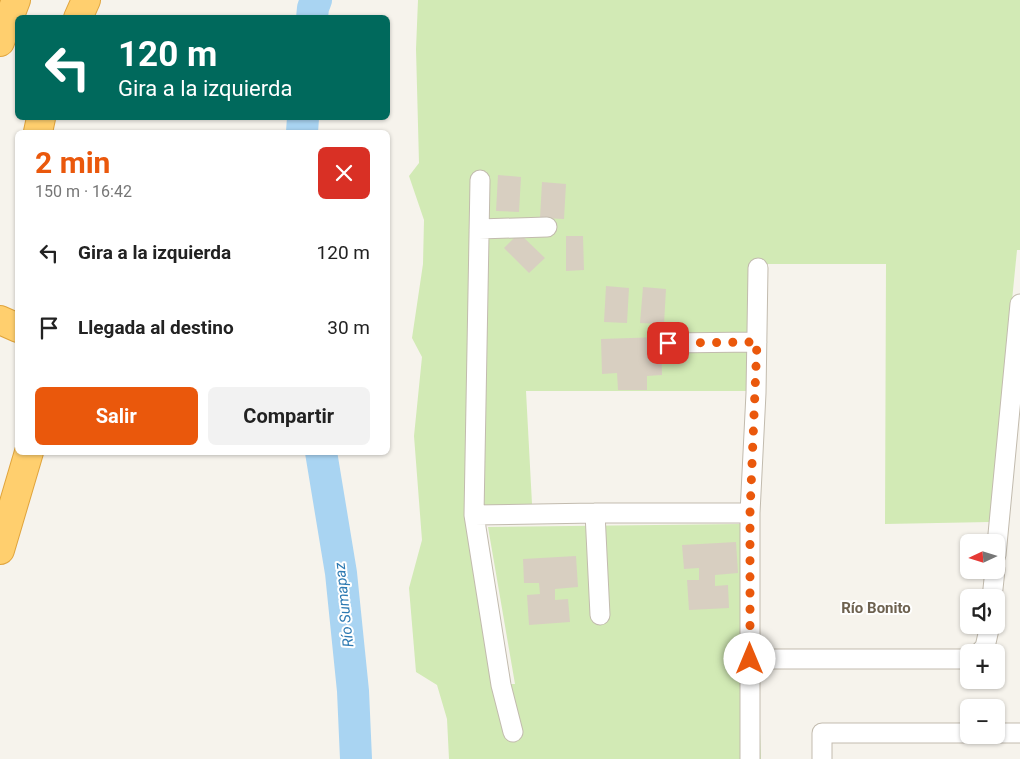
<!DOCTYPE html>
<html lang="es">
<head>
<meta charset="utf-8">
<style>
  :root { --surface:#fff; --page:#f2f2f2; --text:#222; --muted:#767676; --accent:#ea580c }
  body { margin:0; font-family:Roboto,sans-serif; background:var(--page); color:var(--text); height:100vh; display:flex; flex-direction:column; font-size:19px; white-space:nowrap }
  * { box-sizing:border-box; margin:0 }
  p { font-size:16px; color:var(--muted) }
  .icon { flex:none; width:28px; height:28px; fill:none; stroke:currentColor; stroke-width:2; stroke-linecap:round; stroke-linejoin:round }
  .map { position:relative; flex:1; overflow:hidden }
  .details { position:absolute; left:15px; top:130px; width:375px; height:325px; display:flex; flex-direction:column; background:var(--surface); border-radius:8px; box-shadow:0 1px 4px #0004 }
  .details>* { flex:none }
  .guide { position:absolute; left:15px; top:15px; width:375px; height:105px; border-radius:8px; box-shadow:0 1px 4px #0004; background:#00695c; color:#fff; overflow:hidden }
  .needle { width:32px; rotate:266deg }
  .fabs { position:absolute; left:960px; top:534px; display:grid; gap:10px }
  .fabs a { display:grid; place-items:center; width:45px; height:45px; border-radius:8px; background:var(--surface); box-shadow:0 1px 4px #0004; font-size:25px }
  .pin { position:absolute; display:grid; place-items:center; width:42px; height:42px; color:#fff; margin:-21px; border-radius:10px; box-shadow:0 2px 8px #0006 }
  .me { position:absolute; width:55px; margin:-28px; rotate:0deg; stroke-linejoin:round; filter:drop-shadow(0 0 4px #0008) }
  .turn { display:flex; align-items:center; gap:18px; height:105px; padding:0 20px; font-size:22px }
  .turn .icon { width:65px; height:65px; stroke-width:2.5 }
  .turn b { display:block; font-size:35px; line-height:42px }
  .round { display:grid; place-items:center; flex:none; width:52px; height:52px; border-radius:8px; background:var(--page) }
  .headline { display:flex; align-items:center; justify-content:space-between; height:85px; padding:0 20px }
  h1 { font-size:30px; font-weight:700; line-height:38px; color:var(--accent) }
  .cta { display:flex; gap:10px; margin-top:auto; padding:10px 20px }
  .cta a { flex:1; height:58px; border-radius:8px; background:var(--accent); color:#fff; font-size:20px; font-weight:700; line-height:58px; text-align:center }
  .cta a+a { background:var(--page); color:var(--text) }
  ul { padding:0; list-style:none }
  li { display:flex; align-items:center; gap:15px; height:75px; padding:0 20px }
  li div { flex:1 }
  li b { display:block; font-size:19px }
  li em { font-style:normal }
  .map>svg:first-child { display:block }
</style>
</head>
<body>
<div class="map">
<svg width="1020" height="759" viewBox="0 0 1020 759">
  <rect width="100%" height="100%" fill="#f6f3ec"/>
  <path fill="#d2eab5" d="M 418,0 L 1020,0 L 1020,250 L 1017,250 L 990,522 L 885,524 L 886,264 L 765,264 L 748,391 L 526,391 L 532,504 L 483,506 L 487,172 L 478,170 L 475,259 L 470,516 L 507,684 L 515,684 L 488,527 L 740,524 L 741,675 L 758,676 L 761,759 L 449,759 L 447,719 L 437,685 L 416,672 L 409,588 L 422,540 L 414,436 L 422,357 L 412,338 L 423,264 L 424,220 L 409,176 L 419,163 L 416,49 Z"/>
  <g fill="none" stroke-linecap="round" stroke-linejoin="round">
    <path stroke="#a9d4f2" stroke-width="32" d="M 312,18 L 313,8 L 316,0
      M 302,132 L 303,118
      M 321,452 L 341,573 L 353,691 L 356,759"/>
  </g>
  <path fill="#d8cfc1" d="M 498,175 L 521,177 L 519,212 L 496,211 Z
    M 542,182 L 566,184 L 564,219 L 540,218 Z
    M 519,233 L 545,258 L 529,273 L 504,248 Z
    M 566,236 L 583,236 L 584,270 L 566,271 Z
    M 606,286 L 629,288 L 627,323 L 604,322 Z
    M 643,287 L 666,289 L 664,324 L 640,323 Z
    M 661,337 L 662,375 L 647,376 L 647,390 L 618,390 L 617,373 L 602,374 L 601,339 Z
    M 736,542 L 738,573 L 715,575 L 715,586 L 728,585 L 729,608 L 689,610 L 687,580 L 699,580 L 699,568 L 684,569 L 682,545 Z
    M 576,556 L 578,587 L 555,589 L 555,600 L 568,599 L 570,622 L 529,625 L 527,595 L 540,594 L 539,583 L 524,583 L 523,559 Z"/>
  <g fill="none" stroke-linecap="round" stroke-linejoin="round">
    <defs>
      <path id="minor" d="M 480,180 L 474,515 L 501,685 L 513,732
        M 479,229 L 547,227
        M 667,343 L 757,342
        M 595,513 L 600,615
        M 474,515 L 595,513 L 750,513
        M 996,555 L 1020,304
        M 992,598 L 995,570
        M 980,652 L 985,647 L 990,625
        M 750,659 L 963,659 L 969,658
        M 996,733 L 1020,733
        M 750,759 L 750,513 L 756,393 L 758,268
        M 822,759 L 822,733 L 969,733"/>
      <path id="highway" d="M 78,18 L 86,0
        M 0,42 L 16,0
        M 38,132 L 41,118
        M 0,320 L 18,328
        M 0,550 L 29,452"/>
    </defs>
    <use href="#minor" stroke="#c2bbae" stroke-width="21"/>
    <use href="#highway" stroke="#e0a43c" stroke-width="30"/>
    <use href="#minor" stroke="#fff" stroke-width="19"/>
    <use href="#highway" stroke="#ffcf6e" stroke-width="28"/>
  </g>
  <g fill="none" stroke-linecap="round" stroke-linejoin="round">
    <path stroke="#ea580c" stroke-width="9" stroke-dasharray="0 16.2" d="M 668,343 L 757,342 L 750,513 L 750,659"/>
  </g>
  <g text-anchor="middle" stroke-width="4" stroke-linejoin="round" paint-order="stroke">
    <g font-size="15" font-style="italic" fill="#2e7ab2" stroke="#fff">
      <text transform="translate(344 605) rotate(-96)" y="5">Río Sumapaz</text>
    </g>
    <g font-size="15" font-weight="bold" fill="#6e6250" stroke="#fff">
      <text x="876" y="613">Río Bonito</text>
    </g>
  </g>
</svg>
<div class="fabs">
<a><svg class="needle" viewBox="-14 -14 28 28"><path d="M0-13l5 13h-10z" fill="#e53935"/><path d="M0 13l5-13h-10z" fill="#767676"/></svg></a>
<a><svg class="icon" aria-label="sound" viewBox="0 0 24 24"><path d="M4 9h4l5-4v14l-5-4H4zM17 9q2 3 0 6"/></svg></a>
<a>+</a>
<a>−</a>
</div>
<div class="pin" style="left:668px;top:343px;background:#d93025"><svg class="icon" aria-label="arrive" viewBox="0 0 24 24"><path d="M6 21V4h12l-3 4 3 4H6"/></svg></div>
<svg class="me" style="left:750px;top:659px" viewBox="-20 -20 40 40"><circle r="19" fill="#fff"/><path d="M0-13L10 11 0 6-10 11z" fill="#ea580c"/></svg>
<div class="guide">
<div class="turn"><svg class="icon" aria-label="left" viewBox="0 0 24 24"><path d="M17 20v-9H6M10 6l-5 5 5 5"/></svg><div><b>120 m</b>Gira a la izquierda</div></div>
</div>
<section class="details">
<div class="headline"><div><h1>2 min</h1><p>150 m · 16:42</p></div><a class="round" style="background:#d93025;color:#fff"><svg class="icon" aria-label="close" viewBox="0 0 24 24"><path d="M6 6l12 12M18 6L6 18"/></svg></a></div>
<ul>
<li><svg class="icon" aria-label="left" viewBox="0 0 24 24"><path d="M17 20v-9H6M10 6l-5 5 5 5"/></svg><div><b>Gira a la izquierda</b></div><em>120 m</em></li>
<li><svg class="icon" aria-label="arrive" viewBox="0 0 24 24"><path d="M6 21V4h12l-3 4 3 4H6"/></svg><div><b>Llegada al destino</b></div><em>30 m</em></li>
</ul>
<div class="cta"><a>Salir</a><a>Compartir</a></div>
</section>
</div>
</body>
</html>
